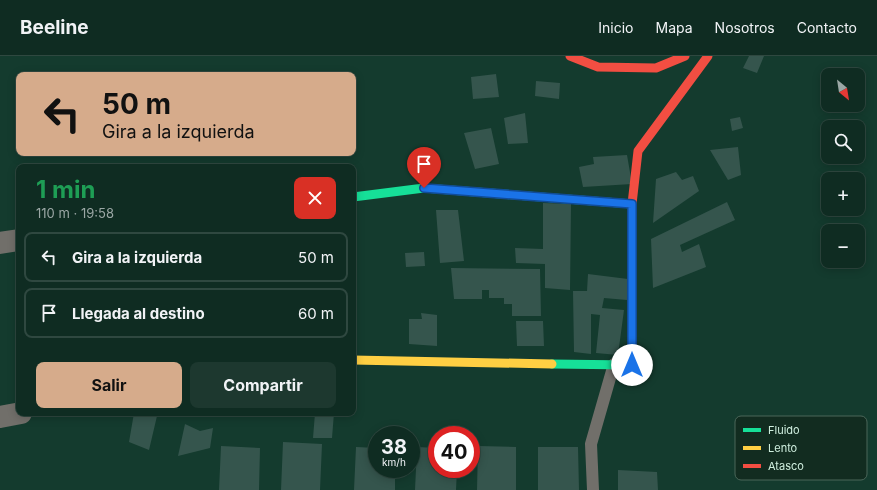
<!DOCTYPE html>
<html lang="es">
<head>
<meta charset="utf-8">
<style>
  :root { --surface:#0f2c22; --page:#1d382f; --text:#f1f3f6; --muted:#9ba7a5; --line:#2f4840; --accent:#d6ab8b }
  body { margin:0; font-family:Inter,sans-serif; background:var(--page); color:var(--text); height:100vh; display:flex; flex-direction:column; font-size:15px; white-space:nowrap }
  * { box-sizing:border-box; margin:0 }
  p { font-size:13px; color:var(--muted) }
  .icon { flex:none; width:22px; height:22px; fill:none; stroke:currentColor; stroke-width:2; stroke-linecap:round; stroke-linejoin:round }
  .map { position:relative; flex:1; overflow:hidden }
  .side { position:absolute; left:16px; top:108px; width:340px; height:252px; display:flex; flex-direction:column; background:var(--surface); border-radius:8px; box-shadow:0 2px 10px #0003,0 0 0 1px var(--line) }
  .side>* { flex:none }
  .banner { position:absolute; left:16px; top:16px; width:340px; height:84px; border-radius:8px; box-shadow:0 2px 10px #0003,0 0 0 1px var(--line); background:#d6ab8b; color:#111; overflow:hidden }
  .needle { width:26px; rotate:150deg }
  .tools { position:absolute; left:821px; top:12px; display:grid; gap:8px }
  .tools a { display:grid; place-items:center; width:44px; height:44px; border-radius:8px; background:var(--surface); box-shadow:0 2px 10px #0003,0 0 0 1px var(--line); font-size:20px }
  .speed { position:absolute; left:368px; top:370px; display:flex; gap:8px; font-size:20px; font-weight:700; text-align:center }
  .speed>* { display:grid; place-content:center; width:52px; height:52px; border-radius:50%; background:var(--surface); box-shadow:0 2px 10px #0003,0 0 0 1px var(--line); line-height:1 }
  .speed small { font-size:10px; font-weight:400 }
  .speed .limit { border:6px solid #d22; background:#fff; color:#111 }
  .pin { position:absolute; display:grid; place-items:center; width:34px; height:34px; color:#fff; margin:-41px -17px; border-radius:50% 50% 50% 0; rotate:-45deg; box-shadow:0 0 4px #0007 }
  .pin .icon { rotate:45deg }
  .me { position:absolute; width:44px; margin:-22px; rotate:0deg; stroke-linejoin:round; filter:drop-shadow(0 0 3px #0008) }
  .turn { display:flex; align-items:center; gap:14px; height:84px; padding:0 20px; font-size:18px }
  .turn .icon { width:52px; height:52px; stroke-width:2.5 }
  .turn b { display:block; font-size:28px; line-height:34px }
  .round { display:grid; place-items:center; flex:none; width:42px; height:42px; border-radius:8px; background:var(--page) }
  .head { display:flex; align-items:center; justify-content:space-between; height:68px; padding:0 20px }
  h1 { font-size:24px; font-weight:700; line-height:30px; color:#1e9e55 }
  .button { display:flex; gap:8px; margin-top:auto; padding:8px 20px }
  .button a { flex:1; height:46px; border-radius:8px; background:var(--accent); color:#111; font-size:16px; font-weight:700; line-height:46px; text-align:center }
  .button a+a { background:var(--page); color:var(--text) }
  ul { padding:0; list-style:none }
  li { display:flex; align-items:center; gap:12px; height:50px; margin:0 8px 6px; padding:0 12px; border:2px solid var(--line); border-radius:8px }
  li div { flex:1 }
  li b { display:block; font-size:15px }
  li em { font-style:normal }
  header { display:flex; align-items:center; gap:24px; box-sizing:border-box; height:56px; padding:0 20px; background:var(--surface); border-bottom:1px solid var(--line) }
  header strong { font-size:19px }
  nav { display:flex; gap:22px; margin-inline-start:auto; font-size:14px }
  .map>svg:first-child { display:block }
</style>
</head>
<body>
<header>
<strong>Beeline</strong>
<nav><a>Inicio</a><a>Mapa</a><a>Nosotros</a><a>Contacto</a></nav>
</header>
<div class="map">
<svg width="877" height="434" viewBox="0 0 877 434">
  <rect width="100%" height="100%" fill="#143b2e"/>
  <path fill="#35554d" d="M 749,0 L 764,0 L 757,17 L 743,12 Z
    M 496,18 L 499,41 L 473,43 L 471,21 Z
    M 536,25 L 560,27 L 559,43 L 535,40 Z
    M 525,57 L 528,87 L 508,88 L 504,62 Z
    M 740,61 L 743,72 L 732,75 L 730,63 Z
    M 491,72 L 499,108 L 475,113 L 464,77 Z
    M 738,91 L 741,119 L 728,124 L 710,94 Z
    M 627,99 L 632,128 L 583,131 L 579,111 L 594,108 L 593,101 Z
    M 676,116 L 682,124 L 693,120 L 699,135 L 653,167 L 656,123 Z
    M 727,146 L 735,164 L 680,189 L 682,196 L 699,188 L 706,211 L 653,232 L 651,183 Z
    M 543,147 L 571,148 L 570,234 L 545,232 L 545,208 L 516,207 L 515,192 L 543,193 Z
    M 436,154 L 458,154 L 464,205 L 440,207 Z
    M 424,196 L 425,210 L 406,211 L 405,197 Z
    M 451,212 L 540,213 L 541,260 L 512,260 L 512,248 L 504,248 L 504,242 L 489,242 L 489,234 L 482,234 L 482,243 L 454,243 Z
    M 588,218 L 628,223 L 627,244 L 604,242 L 602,252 L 624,254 L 618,299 L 596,297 L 600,259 L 591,258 L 591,298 L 574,296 L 573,235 L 587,235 Z
    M 421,257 L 437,259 L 437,290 L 409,288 L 409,263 L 422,263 Z
    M 516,265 L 543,265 L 544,290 L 517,290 Z
    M 134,357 L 147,357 L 157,360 L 149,394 L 129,386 Z
    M 315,357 L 334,357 L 332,382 L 313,382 Z
    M 185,368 L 200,375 L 213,372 L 210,392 L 178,400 Z
    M 283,386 L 322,388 L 320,434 L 281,434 Z
    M 221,390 L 260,392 L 259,434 L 219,434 Z
    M 478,390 L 516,391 L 516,434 L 477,434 Z
    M 356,391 L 377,392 L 377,413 L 395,413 L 395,434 L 354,434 Z
    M 417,391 L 437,392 L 437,413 L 457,413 L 456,434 L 415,434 Z
    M 538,391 L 578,391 L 579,434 L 538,434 Z
    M 618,414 L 657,416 L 658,434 L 618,434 Z"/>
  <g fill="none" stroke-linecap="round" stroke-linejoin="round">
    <path stroke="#716f6a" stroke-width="12" d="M 593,434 L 591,388 L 614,308"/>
    <path stroke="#716f6a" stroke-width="22" d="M 0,187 L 19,184
      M 0,361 L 21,357"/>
    <path stroke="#16e098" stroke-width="9" d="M 353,141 L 424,132 L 632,148
      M 552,308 L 632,309 L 632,148"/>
    <path stroke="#ffcf43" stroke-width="9" d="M 353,304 L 552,308"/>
    <path stroke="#f24e42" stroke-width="9" d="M 570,0 L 598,11 L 656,12 L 685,0
      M 632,148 L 638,95 L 708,0"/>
  </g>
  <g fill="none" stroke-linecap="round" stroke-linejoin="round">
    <defs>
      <path id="route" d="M 424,132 L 632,148 L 632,309"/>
    </defs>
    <use href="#route" stroke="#114b97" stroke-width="10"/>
    <use href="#route" stroke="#1a73e8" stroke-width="7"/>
  </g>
  <rect x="735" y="360" width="132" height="64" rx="6" fill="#122c20" stroke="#4b6659" stroke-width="1"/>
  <rect x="743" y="372" width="18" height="4" fill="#16e098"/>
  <rect x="743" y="390" width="18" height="4" fill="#ffcf43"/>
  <rect x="743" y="408" width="18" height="4" fill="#f24e42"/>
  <g font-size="11" fill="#cfeede">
    <text x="768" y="378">Fluido</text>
    <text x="768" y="396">Lento</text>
    <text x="768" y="414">Atasco</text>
  </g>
</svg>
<div class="tools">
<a><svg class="needle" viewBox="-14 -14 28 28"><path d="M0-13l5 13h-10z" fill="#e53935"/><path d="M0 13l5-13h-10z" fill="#9ba7a5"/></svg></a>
<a><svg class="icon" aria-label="search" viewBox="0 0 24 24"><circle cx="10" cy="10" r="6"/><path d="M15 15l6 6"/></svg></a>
<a>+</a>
<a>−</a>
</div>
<div class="speed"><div>38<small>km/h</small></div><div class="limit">40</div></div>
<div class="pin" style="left:424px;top:132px;background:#d93025"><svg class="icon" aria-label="arrive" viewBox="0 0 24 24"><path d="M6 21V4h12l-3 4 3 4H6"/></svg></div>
<svg class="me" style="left:632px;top:309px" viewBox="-20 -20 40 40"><circle r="19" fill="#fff"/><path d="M0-13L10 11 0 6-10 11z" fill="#1a73e8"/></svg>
<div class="banner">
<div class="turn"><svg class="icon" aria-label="left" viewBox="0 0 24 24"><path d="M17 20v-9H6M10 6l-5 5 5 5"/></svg><div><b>50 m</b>Gira a la izquierda</div></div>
</div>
<section class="side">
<div class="head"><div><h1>1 min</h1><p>110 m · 19:58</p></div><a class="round" style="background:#d93025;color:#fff"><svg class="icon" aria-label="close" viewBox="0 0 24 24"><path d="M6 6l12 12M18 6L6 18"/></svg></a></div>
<ul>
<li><svg class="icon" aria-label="left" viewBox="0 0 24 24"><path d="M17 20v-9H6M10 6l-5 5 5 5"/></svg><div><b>Gira a la izquierda</b></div><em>50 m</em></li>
<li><svg class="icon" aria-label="arrive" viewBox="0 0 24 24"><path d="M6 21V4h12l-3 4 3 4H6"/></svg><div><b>Llegada al destino</b></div><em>60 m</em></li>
</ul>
<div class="button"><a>Salir</a><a>Compartir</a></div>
</section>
</div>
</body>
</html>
